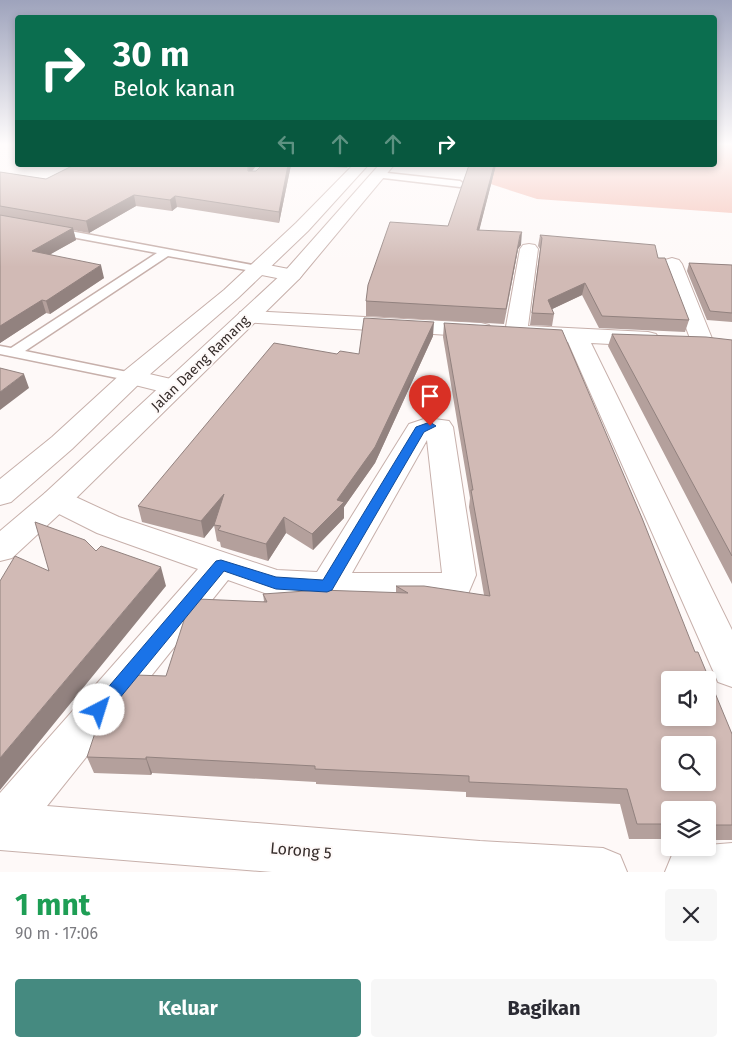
<!DOCTYPE html>
<html lang="id">
<head>
<meta charset="utf-8">
<style>
  :root { --surface:#fff; --page:#f7f7f7; --text:#2b2b33; --muted:#7c7c81; --accent:#458a80 }
  body { margin:0; font-family:"Fira Sans",sans-serif; background:var(--page); color:var(--text); height:100vh; display:flex; flex-direction:column; font-size:19px; white-space:nowrap }
  * { box-sizing:border-box; margin:0 }
  p { font-size:16px; color:var(--muted) }
  .icon { flex:none; width:28px; height:28px; fill:none; stroke:currentColor; stroke-width:2; stroke-linecap:round; stroke-linejoin:round }
  .map { position:relative; height:872px; overflow:hidden }
  .panel { display:flex; flex-direction:column; background:var(--surface); flex:1 }
  .panel>* { flex:none }
  .hud { position:absolute; left:15px; top:15px; width:702px; height:152px; border-radius:5px; box-shadow:0 2px 8px #0003; background:#0b6e4f; color:#fff; overflow:hidden }
  .buttons { position:absolute; left:661px; top:671px; display:grid; gap:10px }
  .buttons a { display:grid; place-items:center; width:55px; height:55px; border-radius:5px; background:var(--surface); box-shadow:0 2px 8px #0003; font-size:25px }
  .pin { position:absolute; display:grid; place-items:center; width:42px; height:42px; color:#fff; margin:-51px -21px; border-radius:50% 50% 50% 0; rotate:-45deg; box-shadow:0 0 5px #0007 }
  .pin .icon { rotate:45deg }
  .me { position:absolute; width:55px; margin:-28px; rotate:40deg; stroke-linejoin:round; filter:drop-shadow(0 0 4px #0008) }
  .turn { display:flex; align-items:center; gap:18px; height:105px; padding:0 15px; font-size:22px }
  .turn .icon { width:65px; height:65px; stroke-width:2.5 }
  .turn b { display:block; font-size:35px; line-height:42px }
  .lanes { display:flex; align-items:center; height:48px; padding:0 15px; background:#0003; justify-content:center; gap:25px; direction:ltr }
  .lanes .off { opacity:.35 }
  .round { display:grid; place-items:center; flex:none; width:52px; height:52px; border-radius:5px; background:var(--page) }
  .head { display:flex; align-items:center; justify-content:space-between; height:85px; padding:0 15px }
  h1 { font-size:30px; font-weight:700; line-height:38px; color:#1e9e55 }
  .primary-button { display:flex; gap:10px; margin-top:auto; padding:10px 15px }
  .primary-button a { flex:1; height:58px; border-radius:5px; background:var(--accent); color:#fff; font-size:20px; font-weight:700; line-height:58px; text-align:center }
  .primary-button a+a { background:var(--page); color:var(--text) }
  .map>svg:first-child { display:block }
</style>
</head>
<body>
<div class="map">
<svg width="732" height="872" viewBox="0 0 732 872">
  <rect width="100%" height="100%" fill="#fef9f8"/>
  <path fill="#f5c1b6" d="M 715,145 L 732,145 L 732,213 L 537,199 L 475,179 L 484,165 L 715,165 Z"/>
  <g fill="none" stroke-linecap="round" stroke-linejoin="round">
    <defs>
      <path id="service" d="M 378,172 L 460,181 L 464,184 L 460,187 L 375,177 L 374,175 Z
        M 54,228 L 258,266 L 264,269 L 258,272 L 168,256 L 25,351 L 137,374 L 139,377 L 137,380 L 132,381 L 0,354 L 0,346 L 11,348 L 157,253 L 50,233 L 49,231 Z"/>
      <path id="minor" d="M 529,244 L 535,245 L 538,249 L 528,326 L 648,332 L 656,334 L 659,339 L 656,344 L 648,346 L 591,343 L 732,630 L 732,687 L 718,682 L 568,342 L 516,339 L 508,337 L 505,332 L 520,249 L 523,245 Z
        M 672,258 L 679,260 L 682,264 L 713,341 L 710,346 L 702,348 L 694,346 L 691,341 L 662,264 L 665,260 Z
        M 258,263 L 299,271 L 302,275 L 299,279 L 292,281 L 251,273 L 248,269 L 251,265 Z
        M 248,311 L 481,323 L 489,325 L 492,330 L 489,335 L 481,337 L 240,322 L 237,317 L 240,312 Z
        M 132,370 L 184,382 L 188,387 L 184,392 L 175,395 L 123,382 L 120,377 L 123,372 Z
        M 427,418 L 449,421 L 453,427 L 476,575 L 468,594 L 449,601 L 327,600 L 276,597 L 228,580 L 47,806 L 480,841 L 603,848 L 620,855 L 627,872 L 272,872 L 0,850 L 0,793 L 198,569 L 97,533 L 45,507 L 41,500 L 45,493 L 56,489 L 67,493 L 119,517 L 277,570 L 317,572 L 409,424 ZM 427,440 L 442,573 L 352,573 Z
        M 732,843 L 732,872 L 665,872 L 672,855 L 689,848 L 708,848 L 708,845 Z"/>
      <path id="secondary" d="M 353,165 L 368,165 L 308,231 L 238,298 L 141,382 L 72,449 L 11,502 L 0,505 L 0,479 L 52,437 L 123,372 L 224,290 L 296,223 Z
        M 379,165 L 394,165 L 299,279 L 67,507 L 12,558 L 0,561 L 0,531 L 45,493 L 285,271 Z"/>
    </defs>
    <use href="#service" stroke="#c7b0ab" stroke-width="3"/>
    <use href="#minor" stroke="#c7b0ab" stroke-width="2"/>
    <use href="#secondary" stroke="#c7b0ab" stroke-width="2"/>
    <use href="#service" fill="#fff" fill-rule="evenodd"/>
    <use href="#minor" fill="#fff" fill-rule="evenodd"/>
    <use href="#secondary" fill="#fff" fill-rule="evenodd"/>
  </g>
  <path fill="#b4a09c" d="M 262,165 L 349,165 L 347,168 L 291,165 L 279,223 L 177,207 L 172,211 L 136,206 L 89,233 L 73,230 L 76,240 L 50,254 L 104,278 L 50,314 L 46,313 L 0,343 L 0,172 L 46,179 L 256,171 Z
    M 469,165 L 496,165 L 479,230 L 521,245 L 518,249 L 504,324 L 366,316 L 366,301 L 448,226 Z
    M 540,235 L 658,258 L 689,320 L 685,332 L 599,328 L 582,295 L 552,309 L 554,314 L 552,326 L 530,325 L 540,249 L 538,246 Z
    M 689,263 L 732,265 L 732,322 L 707,320 L 687,271 Z
    M 444,323 L 695,652 L 732,734 L 732,840 L 708,840 L 708,810 L 670,810 L 670,839 L 629,839 L 620,804 L 466,797 L 466,792 L 316,784 L 316,782 L 152,773 L 151,775 L 94,773 L 87,757 L 166,676 L 264,601 L 263,594 L 396,593 L 396,586 L 484,595 L 469,507 L 470,498 L 443,337 Z
    M 612,334 L 732,340 L 732,584 L 608,346 Z
    M 433,336 L 375,463 L 344,507 L 344,518 L 313,550 L 286,533 L 268,561 L 221,547 L 220,542 L 217,541 L 214,525 L 204,538 L 142,522 L 138,506 L 337,354 L 359,354 Z"/>
  <path fill="#92827f" d="M 248,165 L 257,165 L 249,175 L 249,181 Z
    M 288,165 L 291,165 L 279,223 L 279,212 Z
    M 494,165 L 496,165 L 476,243 L 477,230 Z
    M 134,195 L 136,206 L 89,233 L 86,221 Z
    M 175,196 L 177,207 L 172,211 L 170,200 Z
    M 73,228 L 76,240 L 35,263 L 32,251 Z
    M 522,232 L 521,245 L 518,249 L 504,324 L 520,235 Z
    M 101,265 L 104,278 L 50,314 L 46,301 Z
    M 585,283 L 582,295 L 546,312 L 548,300 Z
    M 42,300 L 46,313 L 0,343 L 0,326 Z
    M 434,322 L 433,336 L 375,463 L 344,507 L 344,518 L 313,550 L 312,534 L 337,500 Z
    M 24,374 L 29,388 L 0,410 L 0,392 Z
    M 224,494 L 227,510 L 204,538 L 201,521 Z
    M 284,517 L 286,533 L 268,561 L 266,544 Z
    M 161,567 L 166,586 L 0,790 L 0,758 Z
    M 146,757 L 152,773 L 151,775 L 146,759 Z"/>
  <path fill="#d1bab5" stroke="#92827f" fill-rule="evenodd" d="M 74,165 L 248,165 L 248,171 L 256,171 L 262,165 L 288,165 L 279,212 L 175,196 L 170,200 L 134,195 L 86,221 L 0,206 L 0,172 L 46,179 Z
    M 469,165 L 494,165 L 477,230 L 522,232 L 520,235 L 506,309 L 366,301 L 368,285 L 390,222 L 448,226 Z
    M 0,215 L 73,228 L 32,251 L 101,265 L 46,301 L 42,300 L 0,326 Z
    M 540,235 L 655,245 L 658,258 L 665,258 L 689,320 L 602,316 L 585,283 L 548,300 L 554,314 L 532,313 L 542,238 Z
    M 689,263 L 732,265 L 732,313 L 710,311 Z
    M 364,318 L 434,322 L 375,447 L 337,500 L 344,502 L 312,534 L 284,517 L 266,544 L 218,530 L 221,526 L 214,525 L 224,494 L 201,521 L 138,506 L 274,343 L 337,354 L 340,351 L 359,354 Z
    M 444,323 L 562,330 L 642,518 L 695,652 L 698,652 L 732,734 L 732,825 L 708,825 L 708,810 L 670,810 L 670,824 L 637,824 L 627,789 L 469,782 L 469,776 L 315,769 L 315,766 L 146,757 L 146,759 L 87,757 L 100,718 L 135,675 L 166,676 L 186,614 L 198,599 L 267,602 L 263,594 L 320,590 L 408,593 L 396,586 L 424,586 L 490,596 L 471,490 L 473,490 ZM 670,680 L 708,680 L 708,718 L 670,718 ZM 670,745 L 708,745 L 708,782 L 670,782 Z
    M 612,334 L 706,337 L 732,340 L 732,556 Z
    M 0,368 L 24,374 L 0,392 Z
    M 35,522 L 85,540 L 96,551 L 101,546 L 161,567 L 0,758 L 0,581 L 15,556 L 49,571 Z"/>
  <linearGradient id="sky" x2="0" y2="1"><stop stop-color="#9ea3bc"/><stop offset="0.54" stop-color="#fffcfc"/><stop offset="1" stop-color="#fffcfc" stop-opacity="0"/></linearGradient>
  <rect width="732" height="267" fill="url(#sky)"/>
  <path fill="#1a73e8" stroke="#114b97" d="M 430,422 L 436,426 L 424,432 L 332,590 L 327,592 L 276,589 L 224,571 L 105,716 L 99,718 L 93,716 L 91,710 L 93,705 L 216,561 L 221,560 L 276,577 L 323,580 L 416,427 Z"/>
  <g text-anchor="middle" stroke-width="4" stroke-linejoin="round" paint-order="stroke">
    <g font-size="14" fill="#352c2a" stroke="#fef9f8">
      <text transform="translate(200 363) rotate(-44)" y="5">Jalan Daeng Ramang</text>
    </g>
    <g font-size="16" fill="#352c2a" stroke="#fef9f8">
      <text transform="translate(301 850) rotate(5)" y="6">Lorong 5</text>
    </g>
  </g>
</svg>
<div class="buttons">
<a><svg class="icon" aria-label="sound" viewBox="0 0 24 24"><path d="M4 9h4l5-4v14l-5-4H4zM17 9q2 3 0 6"/></svg></a>
<a><svg class="icon" aria-label="search" viewBox="0 0 24 24"><circle cx="10" cy="10" r="6"/><path d="M15 15l6 6"/></svg></a>
<a><svg class="icon" aria-label="layers" viewBox="0 0 24 24"><path d="M12 4l9 5-9 5-9-5zM3 14l9 5 9-5"/></svg></a>
</div>
<div class="pin" style="left:430px;top:426px;background:#d93025"><svg class="icon" aria-label="arrive" viewBox="0 0 24 24"><path d="M6 21V4h12l-3 4 3 4H6"/></svg></div>
<svg class="me" style="left:99px;top:710px" viewBox="-20 -20 40 40"><circle r="19" fill="#fff"/><path d="M0-13L10 11 0 6-10 11z" fill="#1a73e8"/></svg>
<div class="hud">
<div class="turn"><svg class="icon" aria-label="right" viewBox="0 0 24 24"><path d="M7 20v-9h11M14 6l5 5-5 5"/></svg><div><b>30 m</b>Belok kanan</div></div>
<div class="lanes"><svg class="icon off" aria-label="left" viewBox="0 0 24 24"><path d="M17 20v-9H6M10 6l-5 5 5 5"/></svg><svg class="icon off" aria-label="ahead" viewBox="0 0 24 24"><path d="M12 20V5M6 11l6-6 6 6"/></svg><svg class="icon off" aria-label="ahead" viewBox="0 0 24 24"><path d="M12 20V5M6 11l6-6 6 6"/></svg><svg class="icon" aria-label="right" viewBox="0 0 24 24"><path d="M7 20v-9h11M14 6l5 5-5 5"/></svg></div>
</div>
</div>
<section class="panel">
<div class="head"><div><h1>1 mnt</h1><p>90 m · 17:06</p></div><a class="round"><svg class="icon" aria-label="close" viewBox="0 0 24 24"><path d="M6 6l12 12M18 6L6 18"/></svg></a></div>
<div class="primary-button"><a>Keluar</a><a>Bagikan</a></div>
</section>
</body>
</html>
